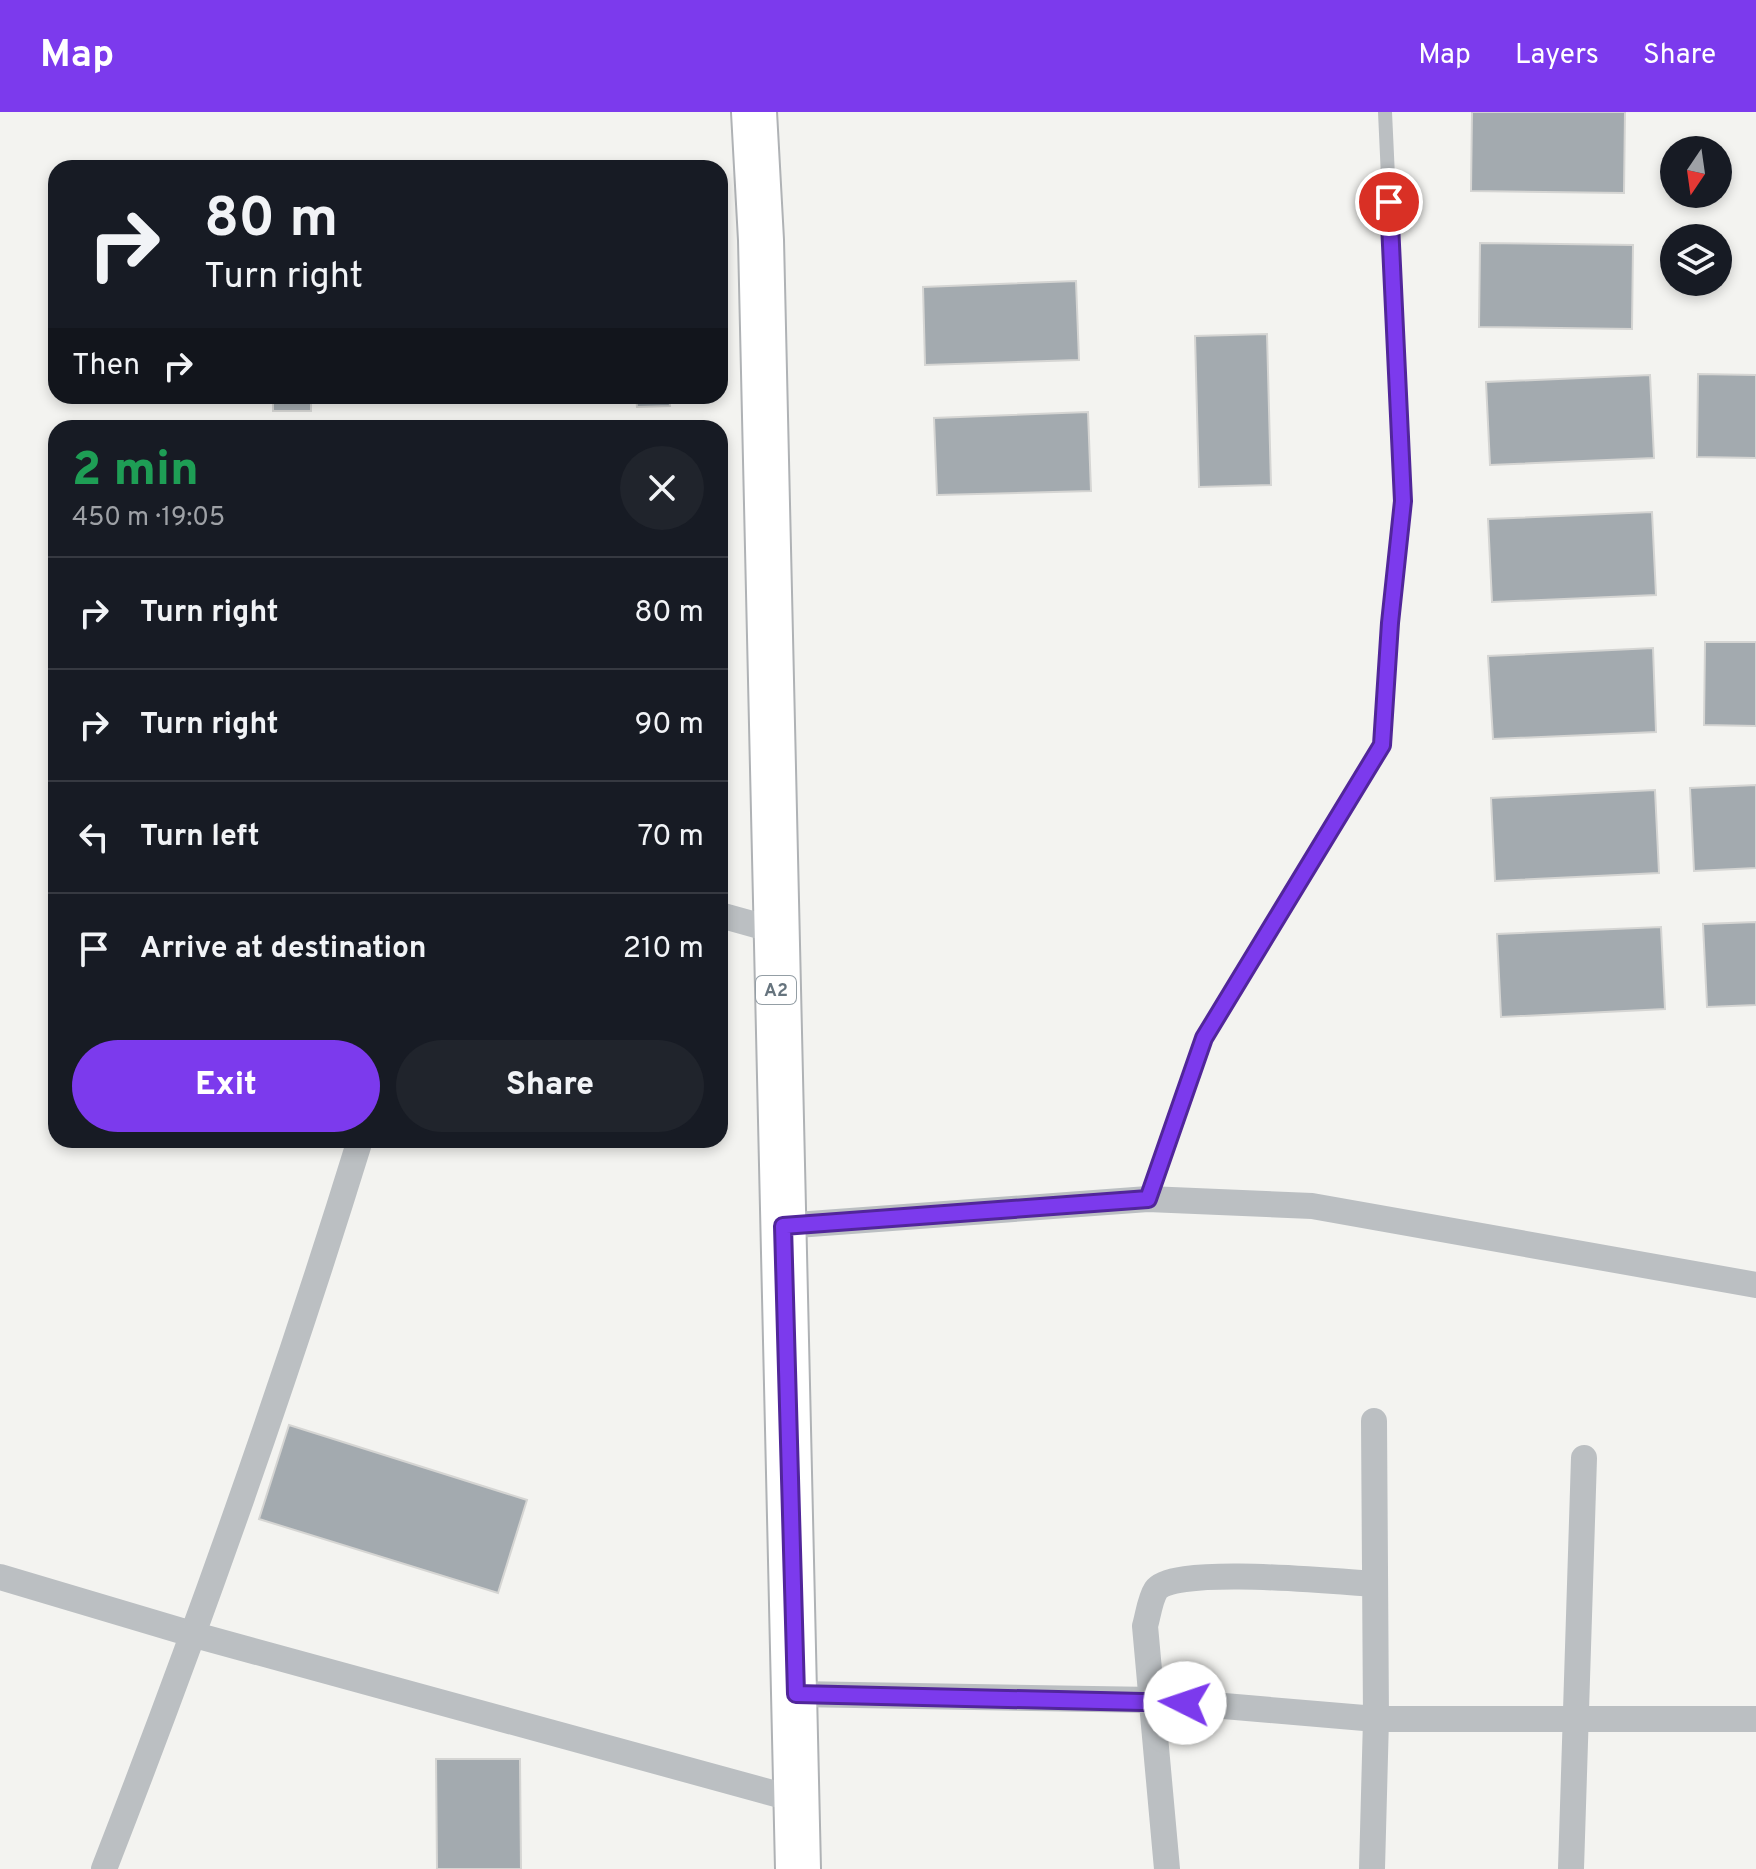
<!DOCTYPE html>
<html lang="en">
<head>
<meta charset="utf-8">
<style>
  :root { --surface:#171b24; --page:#20242c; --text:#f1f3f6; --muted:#9ea1a6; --line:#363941; --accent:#7c3aed }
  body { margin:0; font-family:Overpass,sans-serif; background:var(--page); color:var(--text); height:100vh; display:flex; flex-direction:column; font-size:30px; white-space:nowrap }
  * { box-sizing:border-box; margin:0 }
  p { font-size:26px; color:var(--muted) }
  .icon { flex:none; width:44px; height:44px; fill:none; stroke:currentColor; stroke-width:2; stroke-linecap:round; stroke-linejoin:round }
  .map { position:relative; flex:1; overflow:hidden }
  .details { position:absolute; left:48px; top:308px; width:680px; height:728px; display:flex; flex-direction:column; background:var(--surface); border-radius:24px; box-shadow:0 4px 12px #0003 }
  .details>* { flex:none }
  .banner { position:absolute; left:48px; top:48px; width:680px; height:244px; border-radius:24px; box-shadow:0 4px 12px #0003; background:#171b24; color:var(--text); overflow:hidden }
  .needle { width:52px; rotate:193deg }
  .fabs { position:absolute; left:1660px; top:24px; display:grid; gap:16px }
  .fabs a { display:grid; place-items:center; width:72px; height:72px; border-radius:50%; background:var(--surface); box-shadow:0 4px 12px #0003; font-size:40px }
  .pin { position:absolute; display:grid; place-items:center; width:68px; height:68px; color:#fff; margin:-34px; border:4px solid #fff; border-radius:50%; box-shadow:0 2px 8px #0007 }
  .me { position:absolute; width:88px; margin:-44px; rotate:274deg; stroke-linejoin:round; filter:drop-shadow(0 0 6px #0008) }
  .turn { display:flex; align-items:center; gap:28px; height:168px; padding:0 24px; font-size:36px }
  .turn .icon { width:104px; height:104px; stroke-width:2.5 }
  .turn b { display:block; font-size:56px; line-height:68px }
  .then { display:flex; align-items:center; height:76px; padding:0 24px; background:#0003; gap:16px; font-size:30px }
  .round { display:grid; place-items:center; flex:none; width:84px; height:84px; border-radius:42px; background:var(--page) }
  .head { display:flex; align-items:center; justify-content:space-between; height:136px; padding:0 24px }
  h1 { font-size:48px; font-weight:800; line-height:60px; color:#1e9e55 }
  .cta { display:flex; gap:16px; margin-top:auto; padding:16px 24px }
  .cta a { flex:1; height:92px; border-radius:48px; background:var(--accent); color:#fff; font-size:32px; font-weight:800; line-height:92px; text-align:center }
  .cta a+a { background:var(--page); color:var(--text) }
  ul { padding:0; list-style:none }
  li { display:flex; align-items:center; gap:24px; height:112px; padding:0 24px; border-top:2px solid var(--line) }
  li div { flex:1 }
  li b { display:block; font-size:30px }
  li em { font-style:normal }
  header { display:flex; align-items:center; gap:48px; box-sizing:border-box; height:112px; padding:0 40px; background:var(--accent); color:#fff }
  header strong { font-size:38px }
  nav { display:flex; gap:44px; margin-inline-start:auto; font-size:28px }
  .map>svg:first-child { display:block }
</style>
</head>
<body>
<header>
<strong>Map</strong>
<nav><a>Map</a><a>Layers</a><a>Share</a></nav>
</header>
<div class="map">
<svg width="1756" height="1757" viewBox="0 0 1756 1757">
  <rect width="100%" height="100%" fill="#f3f3f0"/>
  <path fill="#a3aaaf" stroke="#d5d5d3" stroke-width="2" d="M 1472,0 L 1625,0 L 1624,81 L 1471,79 Z
    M 1480,131 L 1633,133 L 1632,217 L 1479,215 Z
    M 1076,169 L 1079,248 L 925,253 L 923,175 Z
    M 1267,222 L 1271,373 L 1199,375 L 1195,224 Z
    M 1698,262 L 1756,263 L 1756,346 L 1697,345 Z
    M 1650,263 L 1654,346 L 1490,353 L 1486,270 Z
    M 273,284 L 311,284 L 311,299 L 273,299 Z
    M 636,284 L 669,284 L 670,294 L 637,295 Z
    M 1088,300 L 1091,379 L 937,383 L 934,306 Z
    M 1652,400 L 1656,483 L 1492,490 L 1488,407 Z
    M 1705,530 L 1756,530 L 1756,614 L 1704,613 Z
    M 1653,536 L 1656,620 L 1493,627 L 1488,544 Z
    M 1756,673 L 1756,756 L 1694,759 L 1690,676 Z
    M 1655,678 L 1659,761 L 1495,769 L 1491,686 Z
    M 1756,810 L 1756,893 L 1707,895 L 1703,812 Z
    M 1661,815 L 1665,897 L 1501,905 L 1497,822 Z
    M 289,1313 L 527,1388 L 498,1481 L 259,1407 Z
    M 436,1647 L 520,1647 L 521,1757 L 437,1757 Z"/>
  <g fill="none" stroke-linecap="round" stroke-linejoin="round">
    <defs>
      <path id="trunk" d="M 754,0 L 761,128 L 798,1757"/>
    </defs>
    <use href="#trunk" stroke="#afb2b5" stroke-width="48"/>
    <path stroke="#bbbfc2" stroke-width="14" d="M 1148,1087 L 1204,926 L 1382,633 L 1390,511 L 1403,389 L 1385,0"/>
    <path stroke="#bbbfc2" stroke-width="26" d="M 720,803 L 774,818
      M 783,1114 L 1148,1087 L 1312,1094 L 1756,1173
      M 0,1465 L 195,1523 L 798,1688
      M 796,1582 L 1154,1588 L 1376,1607 L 1756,1607
      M 104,1757 C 198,1516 284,1274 360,1028
      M 1167,1757 L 1145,1514 C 1148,1504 1150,1487 1156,1478 C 1172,1453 1340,1470 1374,1472
      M 1372,1757 L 1376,1607 L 1374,1309
      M 1571,1757 L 1584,1346"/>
    <use href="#trunk" stroke="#fff" stroke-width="44"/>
  </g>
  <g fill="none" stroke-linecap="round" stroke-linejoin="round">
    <defs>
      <path id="route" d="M 1185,1591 L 796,1582 L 783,1114 L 1148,1087 L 1204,926 L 1382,633 L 1390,511 L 1403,389 L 1389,90"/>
    </defs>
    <use href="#route" stroke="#51269a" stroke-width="20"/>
    <use href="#route" stroke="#7c3aed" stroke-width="14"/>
  </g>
  <g text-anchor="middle" stroke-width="8" stroke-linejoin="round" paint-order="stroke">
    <rect fill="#fff" stroke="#949ea5" stroke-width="2" x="756" y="864" width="40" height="28" rx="6"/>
    <g font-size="18" font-weight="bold" fill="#66747e">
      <text x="776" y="884">A2</text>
    </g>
  </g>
</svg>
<div class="fabs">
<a><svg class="needle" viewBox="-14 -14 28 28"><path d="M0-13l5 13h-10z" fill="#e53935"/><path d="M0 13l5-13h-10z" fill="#9ea1a6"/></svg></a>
<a><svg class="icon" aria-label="layers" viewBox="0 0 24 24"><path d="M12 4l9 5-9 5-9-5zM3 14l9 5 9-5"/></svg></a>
</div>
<div class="pin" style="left:1389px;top:90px;background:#d93025"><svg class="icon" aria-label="arrive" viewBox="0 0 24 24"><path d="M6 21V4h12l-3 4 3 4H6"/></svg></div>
<svg class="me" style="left:1185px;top:1591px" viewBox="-20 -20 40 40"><circle r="19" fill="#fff"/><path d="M0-13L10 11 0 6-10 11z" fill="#7c3aed"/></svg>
<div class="banner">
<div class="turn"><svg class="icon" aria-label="right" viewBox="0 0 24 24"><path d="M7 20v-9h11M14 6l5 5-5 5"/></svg><div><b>80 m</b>Turn right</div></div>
<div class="then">Then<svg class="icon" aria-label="right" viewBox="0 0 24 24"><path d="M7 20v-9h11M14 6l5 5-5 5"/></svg></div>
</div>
<section class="details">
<div class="head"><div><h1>2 min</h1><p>450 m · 19:05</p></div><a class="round"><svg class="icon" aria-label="close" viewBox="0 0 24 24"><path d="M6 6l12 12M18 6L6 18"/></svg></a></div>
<ul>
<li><svg class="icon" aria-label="right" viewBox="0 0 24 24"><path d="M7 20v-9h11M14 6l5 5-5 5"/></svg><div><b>Turn right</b></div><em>80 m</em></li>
<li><svg class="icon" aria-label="right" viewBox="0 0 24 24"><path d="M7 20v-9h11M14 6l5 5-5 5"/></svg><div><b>Turn right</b></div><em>90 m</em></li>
<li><svg class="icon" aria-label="left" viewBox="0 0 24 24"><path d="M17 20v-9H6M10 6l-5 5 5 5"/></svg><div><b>Turn left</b></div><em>70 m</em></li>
<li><svg class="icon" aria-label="arrive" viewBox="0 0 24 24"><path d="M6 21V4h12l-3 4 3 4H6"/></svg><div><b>Arrive at destination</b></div><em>210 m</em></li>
</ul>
<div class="cta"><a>Exit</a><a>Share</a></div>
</section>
</div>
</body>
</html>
